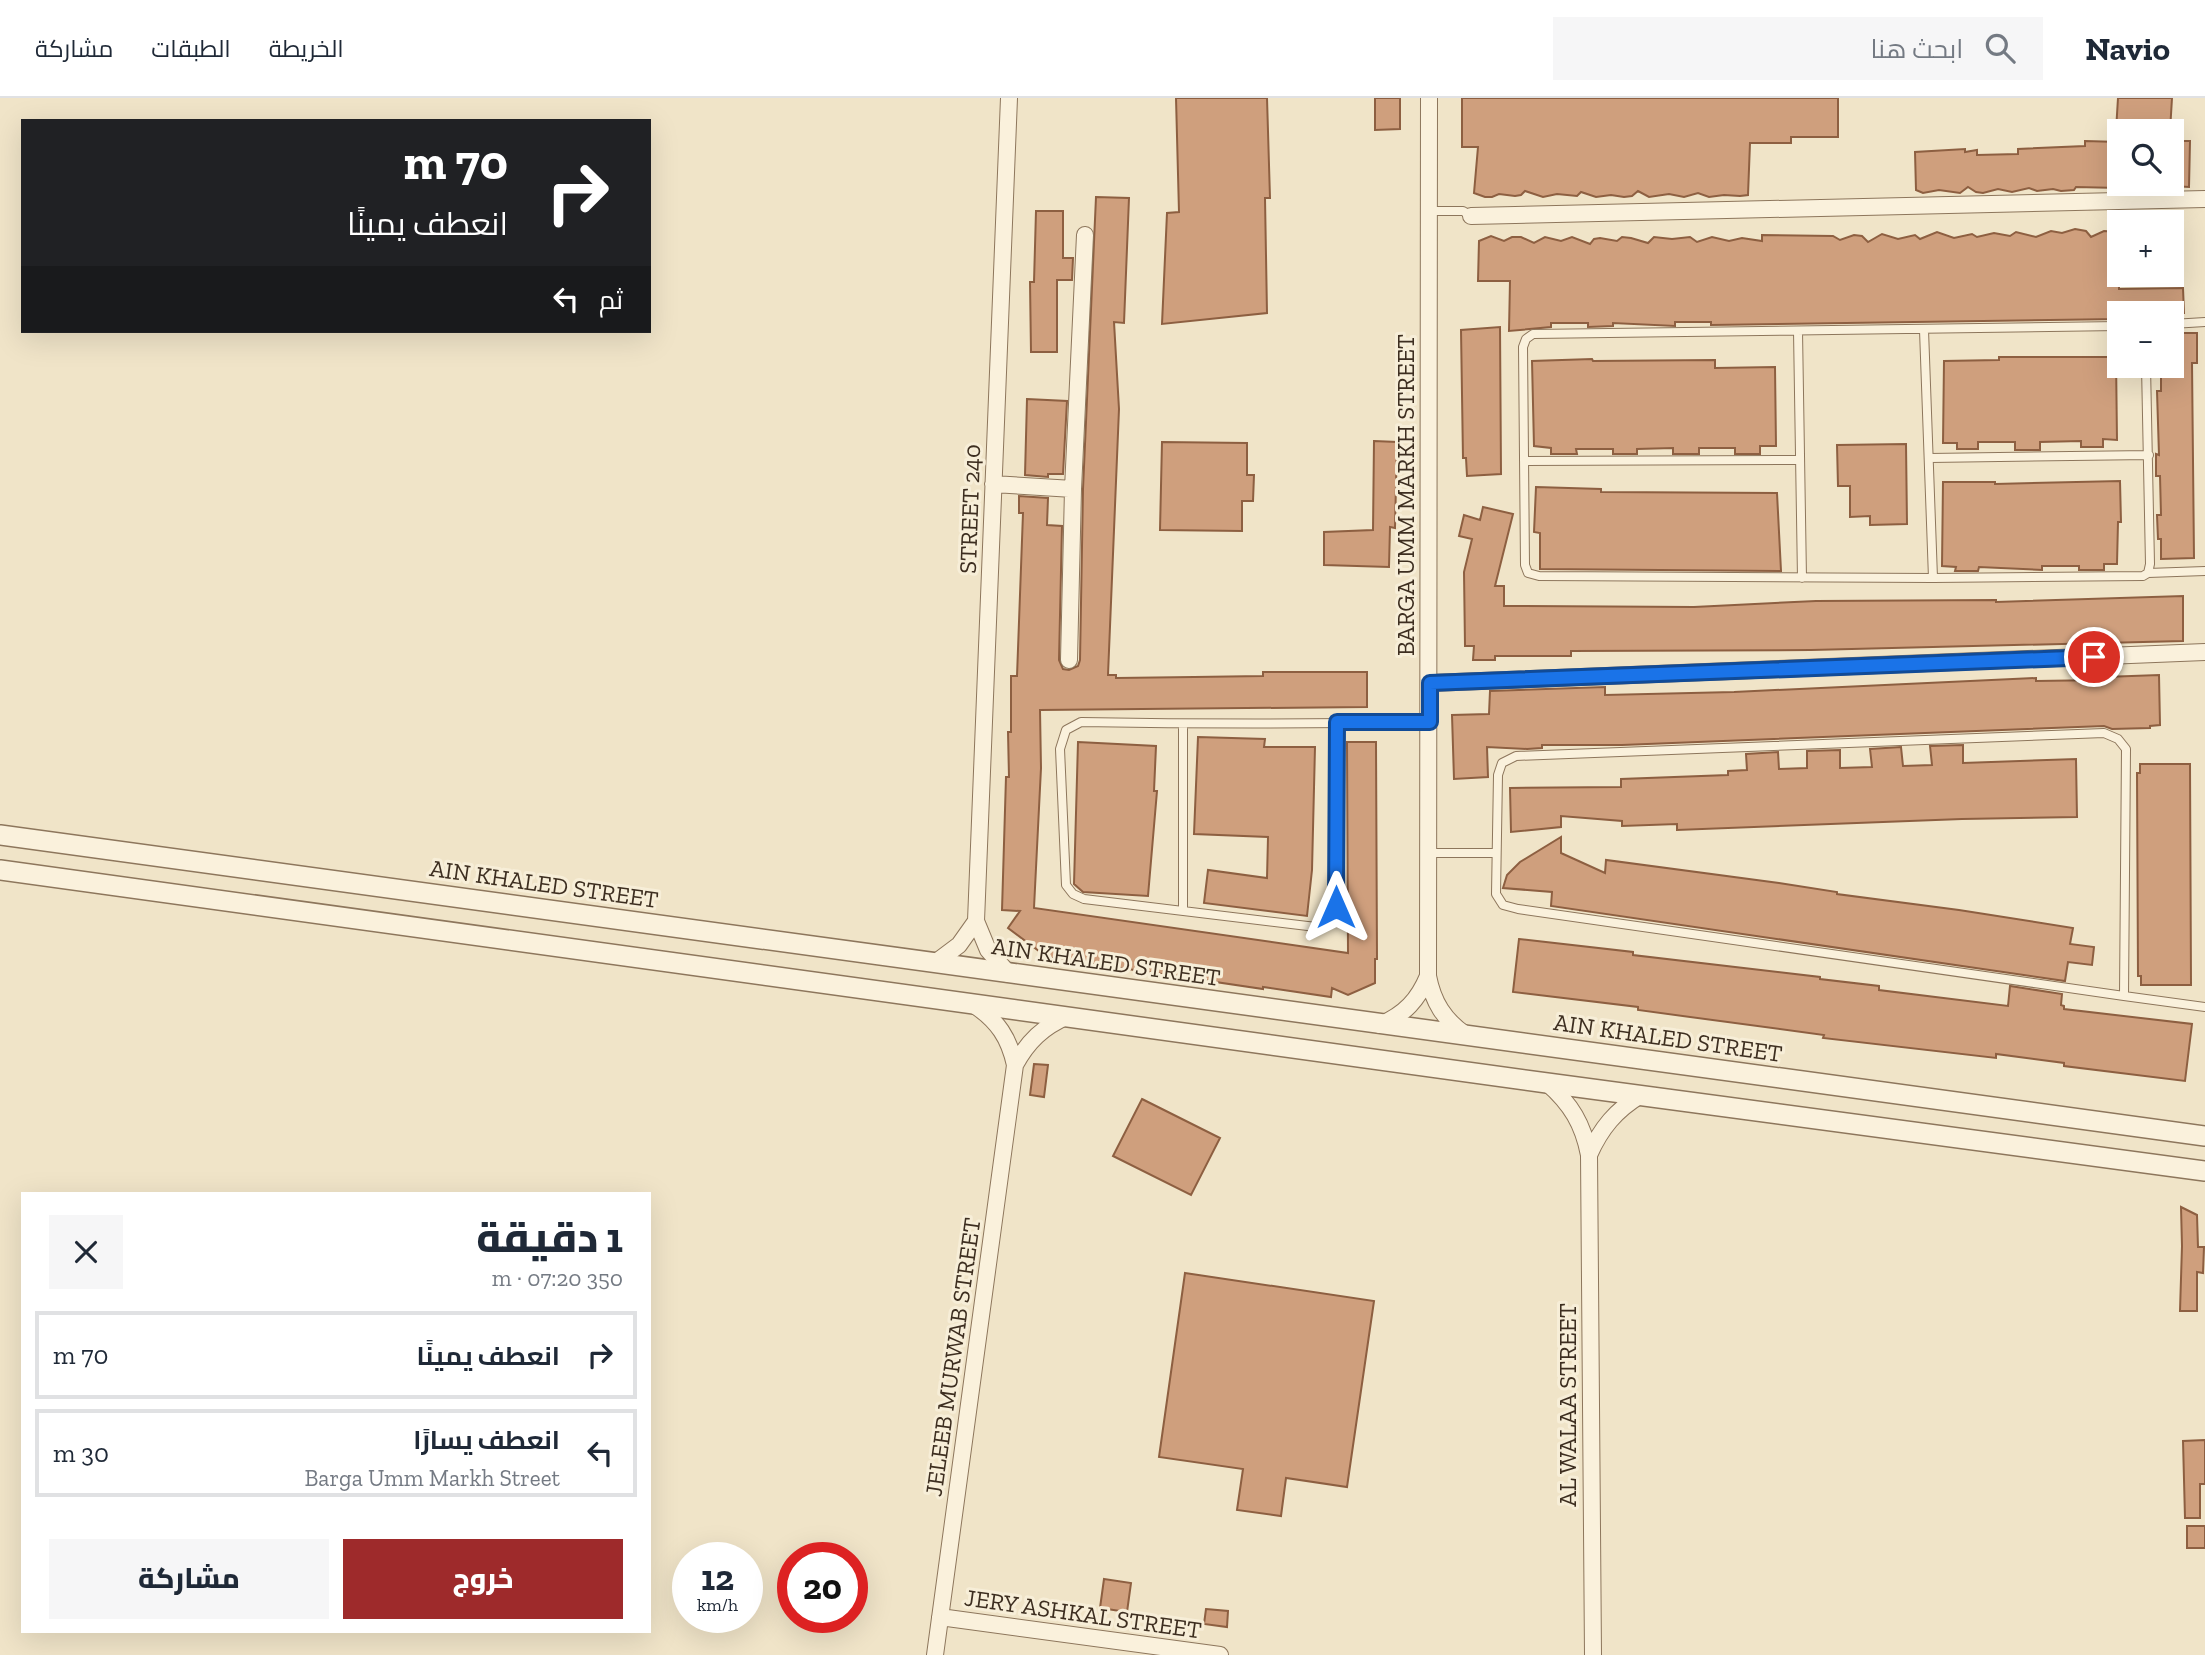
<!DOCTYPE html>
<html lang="ar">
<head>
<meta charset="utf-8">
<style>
  :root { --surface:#fff; --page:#f6f6f7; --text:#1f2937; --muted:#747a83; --line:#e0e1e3; --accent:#9e2a2b }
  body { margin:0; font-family:"Zilla Slab",Cairo,serif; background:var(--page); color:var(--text); direction:rtl; height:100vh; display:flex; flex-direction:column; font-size:26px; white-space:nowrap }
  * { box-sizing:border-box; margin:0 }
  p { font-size:23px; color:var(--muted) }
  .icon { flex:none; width:38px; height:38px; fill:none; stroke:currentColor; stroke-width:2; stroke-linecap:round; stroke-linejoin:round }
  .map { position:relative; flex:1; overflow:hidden; direction:ltr }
  .sheet { position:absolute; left:21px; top:1094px; width:630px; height:441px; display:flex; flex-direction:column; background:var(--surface); border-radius:0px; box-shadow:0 7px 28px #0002; direction:rtl }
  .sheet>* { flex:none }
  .hud { position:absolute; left:21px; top:21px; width:630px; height:214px; border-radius:0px; box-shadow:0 7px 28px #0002; direction:rtl; background:#202124; color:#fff; overflow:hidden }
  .buttons { position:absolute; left:2107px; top:21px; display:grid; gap:14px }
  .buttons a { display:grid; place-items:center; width:77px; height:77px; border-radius:0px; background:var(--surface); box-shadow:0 7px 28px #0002; font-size:35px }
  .speed { position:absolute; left:672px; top:1444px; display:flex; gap:14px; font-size:35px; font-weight:700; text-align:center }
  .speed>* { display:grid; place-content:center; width:91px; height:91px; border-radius:50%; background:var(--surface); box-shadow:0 7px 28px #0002; line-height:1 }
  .speed small { font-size:18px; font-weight:400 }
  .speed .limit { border:10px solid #d22; background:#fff; color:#111 }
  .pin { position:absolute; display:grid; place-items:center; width:60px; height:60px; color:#fff; margin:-30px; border:4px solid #fff; border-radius:50%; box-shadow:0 2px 7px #0007 }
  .me { position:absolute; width:77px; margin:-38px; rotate:0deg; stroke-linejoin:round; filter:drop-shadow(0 0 5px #0008) }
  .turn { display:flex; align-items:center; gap:24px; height:147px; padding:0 28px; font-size:32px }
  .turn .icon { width:91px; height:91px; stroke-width:2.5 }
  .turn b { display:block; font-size:49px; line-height:60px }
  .then { display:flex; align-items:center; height:66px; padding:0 28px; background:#0003; gap:14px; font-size:26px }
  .round { display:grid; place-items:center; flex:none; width:74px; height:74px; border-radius:0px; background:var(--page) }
  .headline { display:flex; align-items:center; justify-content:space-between; height:119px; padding:0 28px }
  h1 { font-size:42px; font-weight:800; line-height:52px }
  .cta { display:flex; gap:14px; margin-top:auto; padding:14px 28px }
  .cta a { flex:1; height:80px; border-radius:0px; background:var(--accent); color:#fff; font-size:28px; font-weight:800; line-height:80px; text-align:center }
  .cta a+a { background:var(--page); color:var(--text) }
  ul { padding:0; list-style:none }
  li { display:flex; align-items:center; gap:21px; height:88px; margin:0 14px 10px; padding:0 14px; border:4px solid var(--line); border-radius:0px }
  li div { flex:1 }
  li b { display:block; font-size:26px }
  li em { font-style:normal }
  header { display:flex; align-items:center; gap:42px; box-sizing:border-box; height:98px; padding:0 35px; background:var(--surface); border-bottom:2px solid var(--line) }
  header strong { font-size:33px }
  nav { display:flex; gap:38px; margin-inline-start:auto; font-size:24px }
  .search { width:490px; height:63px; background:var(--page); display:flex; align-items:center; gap:18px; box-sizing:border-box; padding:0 24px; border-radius:0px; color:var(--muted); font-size:26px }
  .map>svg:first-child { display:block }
</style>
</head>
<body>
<header>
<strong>Navio</strong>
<div class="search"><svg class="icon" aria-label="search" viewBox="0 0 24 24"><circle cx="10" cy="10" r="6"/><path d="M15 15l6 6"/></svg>ابحث هنا</div>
<nav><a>الخريطة</a><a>الطبقات</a><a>مشاركة</a></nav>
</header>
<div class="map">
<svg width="2205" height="1557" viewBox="0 0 2205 1557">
  <rect width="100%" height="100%" fill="#f0e4c8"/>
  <path fill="#cf9f7d" stroke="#8d5f41" stroke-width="2" d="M 1176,0 L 1267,0 L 1270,100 L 1265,100 L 1267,215 L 1162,226 L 1167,115 L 1179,114 Z
    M 1375,0 L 1400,0 L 1400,31 L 1375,32 Z
    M 1462,0 L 1838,0 L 1838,39 L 1791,39 L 1791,45 L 1750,45 L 1748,97 L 1740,98 L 1724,97 L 1709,99 L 1698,95 L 1684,99 L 1669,96 L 1649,99 L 1638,93 L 1632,98 L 1624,99 L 1611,97 L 1596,99 L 1581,94 L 1577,98 L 1557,96 L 1543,99 L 1525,93 L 1521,97 L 1515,98 L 1499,96 L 1492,99 L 1485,99 L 1474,95 L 1478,49 L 1462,49 Z
    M 2118,0 L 2172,0 L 2170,33 L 2116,33 Z
    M 2085,43 L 2119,44 L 2119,90 L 2076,89 L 2074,92 L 2061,93 L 2053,91 L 2037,93 L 2029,90 L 2012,94 L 1998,91 L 1983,95 L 1976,94 L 1968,89 L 1960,95 L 1939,92 L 1923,95 L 1916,92 L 1915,54 L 1965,51 L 1965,54 L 1977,52 L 1977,57 L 2018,56 L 2018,51 L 2085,48 Z
    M 2172,43 L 2190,43 L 2189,89 L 2172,88 Z
    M 1096,99 L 1129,100 L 1124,225 L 1114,224 L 1119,311 L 1108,577 L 1116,577 L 1116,580 L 1194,579 L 1263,578 L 1263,574 L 1367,574 L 1367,609 L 1040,612 L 1041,670 L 1034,810 L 1348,855 L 1347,644 L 1376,644 L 1377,861 L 1375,861 L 1375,885 L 1348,897 L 1332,890 L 1331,899 L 1263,889 L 1263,891 L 1047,859 L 1008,830 L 1020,813 L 1002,812 L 1006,679 L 1009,679 L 1008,634 L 1011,634 L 1011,578 L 1017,578 L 1023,415 L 1019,415 L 1019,398 L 1048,400 L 1047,427 L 1062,428 L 1059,562 L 1063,571 L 1069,572 L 1078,568 L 1080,562 L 1083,391 Z
    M 1036,113 L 1063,113 L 1063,160 L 1073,160 L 1072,182 L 1057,182 L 1057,254 L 1031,254 L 1030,184 L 1034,184 Z
    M 2075,131 L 2086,133 L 2091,139 L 2104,133 L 2119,134 L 2119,191 L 2183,190 L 2184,215 L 2119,215 L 2119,221 L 1711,227 L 1711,224 L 1675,224 L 1675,228 L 1613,225 L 1613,228 L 1588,229 L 1588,225 L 1551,225 L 1551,229 L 1509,233 L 1510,183 L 1478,183 L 1479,143 L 1491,138 L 1504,143 L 1512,139 L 1521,139 L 1534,145 L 1545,139 L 1561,143 L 1572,139 L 1590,146 L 1594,141 L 1600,140 L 1617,143 L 1622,139 L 1631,140 L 1648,145 L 1654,139 L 1672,141 L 1690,139 L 1697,144 L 1712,139 L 1729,143 L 1742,140 L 1762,143 L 1762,137 L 1833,138 L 1840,142 L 1854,137 L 1862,138 L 1868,144 L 1882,136 L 1898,141 L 1915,137 L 1920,141 L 1937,134 L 1954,140 L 1972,136 L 1977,139 L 1994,135 L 2010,138 L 2016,134 L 2036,139 L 2051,133 L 2062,135 Z
    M 1500,229 L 1501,376 L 1467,378 L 1466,360 L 1463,360 L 1461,232 Z
    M 2172,235 L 2197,235 L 2197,265 L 2192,265 L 2194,460 L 2161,461 L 2161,441 L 2158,441 L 2157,417 L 2161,417 L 2160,378 L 2156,378 L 2156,356 L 2159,357 L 2157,293 L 2161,293 L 2161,275 L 2172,275 Z
    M 1999,259 L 2116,259 L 2117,342 L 2103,341 L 2103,349 L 2081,349 L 2081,343 L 2040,344 L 2040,352 L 2015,352 L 2015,344 L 1978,344 L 1978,351 L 1957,351 L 1957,345 L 1943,345 L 1944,263 L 1999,262 Z
    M 1592,261 L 1593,263 L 1715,262 L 1715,270 L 1775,269 L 1776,348 L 1760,348 L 1760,356 L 1735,356 L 1735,350 L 1699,350 L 1699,356 L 1673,356 L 1673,350 L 1637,351 L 1637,356 L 1613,356 L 1613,351 L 1576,351 L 1577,356 L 1551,356 L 1551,350 L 1534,348 L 1532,263 Z
    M 1027,301 L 1067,303 L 1063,376 L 1048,376 L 1048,379 L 1025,377 Z
    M 1374,343 L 1397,344 L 1395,430 L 1390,429 L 1389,469 L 1324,467 L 1324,434 L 1373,432 Z
    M 1162,344 L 1247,345 L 1247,377 L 1254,377 L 1253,403 L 1242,403 L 1242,433 L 1160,432 Z
    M 1906,346 L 1907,426 L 1870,427 L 1870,418 L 1850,419 L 1850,388 L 1838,388 L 1837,347 Z
    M 2120,383 L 2121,424 L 2118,424 L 2117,466 L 2104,466 L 2104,472 L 2079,472 L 2079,468 L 2042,468 L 2042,472 L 1979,469 L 1978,473 L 1955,473 L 1956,469 L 1942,468 L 1943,384 L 1995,384 L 1995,386 Z
    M 1536,389 L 1601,391 L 1601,394 L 1777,395 L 1781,473 L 1540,471 L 1540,435 L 1534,434 Z
    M 1483,409 L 1513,416 L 1495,488 L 1504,488 L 1504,508 L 1694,509 L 1816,503 L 1996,502 L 1996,504 L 2183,498 L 2183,543 L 1811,552 L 1571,553 L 1571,558 L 1495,558 L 1495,562 L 1473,562 L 1474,548 L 1465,548 L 1464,474 L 1472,441 L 1459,438 L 1464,417 L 1480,422 Z
    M 2159,577 L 2160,627 L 2150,628 L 2150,630 L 2112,631 L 2104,628 L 1622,647 L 1542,647 L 1542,650 L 1527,651 L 1487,649 L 1488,679 L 1454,681 L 1452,617 L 1489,616 L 1490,593 L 1605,589 L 1605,597 L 1734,594 L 2036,580 L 2036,583 L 2104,582 L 2104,579 Z
    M 1198,639 L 1265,641 L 1264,649 L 1315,649 L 1312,772 L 1307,818 L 1204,805 L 1208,772 L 1267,780 L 1268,739 L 1194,736 Z
    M 1078,644 L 1156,648 L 1154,693 L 1157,693 L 1148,798 L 1083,794 L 1074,786 Z
    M 1963,647 L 1963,665 L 2076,661 L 2077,719 L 1962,721 L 1677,732 L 1677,726 L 1622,728 L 1622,723 L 1561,718 L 1561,729 L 1511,734 L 1510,690 L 1621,689 L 1621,681 L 1728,677 L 1728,673 L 1747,672 L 1746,656 L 1778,654 L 1779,671 L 1807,670 L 1807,653 L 1840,652 L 1840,670 L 1872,669 L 1870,651 L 1901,649 L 1903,668 L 1932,667 L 1930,648 Z
    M 2140,666 L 2190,666 L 2191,887 L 2141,887 L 2141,878 L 2138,878 L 2137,675 L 2140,675 Z
    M 1561,739 L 1561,755 L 1605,775 L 1606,762 L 1779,785 L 1837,794 L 1837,796 L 1959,812 L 2073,830 L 2070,846 L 2094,849 L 2092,867 L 2068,864 L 2065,883 L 1551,808 L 1552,794 L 1503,790 L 1507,777 L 1520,764 Z
    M 1519,841 L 1633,854 L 1633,857 L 1820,879 L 1820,881 L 1879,888 L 1879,892 L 2008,908 L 2010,888 L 2062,896 L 2061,907 L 2064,908 L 2064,911 L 2192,926 L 2185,983 L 2064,968 L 2064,965 L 1996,956 L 1996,960 L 1823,940 L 1824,937 L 1638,912 L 1638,909 L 1513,894 Z
    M 1034,966 L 1048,967 L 1044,999 L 1030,997 Z
    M 1142,1001 L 1220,1040 L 1191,1097 L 1113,1058 Z
    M 2181,1109 L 2197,1117 L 2198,1149 L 2204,1149 L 2203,1175 L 2197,1174 L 2197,1213 L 2180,1213 L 2182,1148 Z
    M 1185,1175 L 1374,1203 L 1347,1389 L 1286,1380 L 1281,1418 L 1237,1412 L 1243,1371 L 1159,1359 Z
    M 2205,1342 L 2205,1386 L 2200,1386 L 2200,1420 L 2185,1420 L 2183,1343 Z
    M 2187,1428 L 2205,1428 L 2205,1450 L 2187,1450 Z
    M 1104,1481 L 1131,1485 L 1127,1514 L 1100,1510 Z
    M 1206,1511 L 1228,1513 L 1227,1529 L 1204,1526 Z"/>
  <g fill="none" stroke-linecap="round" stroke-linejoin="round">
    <defs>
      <path id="service" d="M 1429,113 L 1463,113 L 1471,118
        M 2172,226 L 2205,224
        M 2119,228 L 1533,236 L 1526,241 L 1523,249 L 1525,467 L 1528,475 L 1539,478 L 1933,480 L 2143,478 L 2148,475 L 2150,466 L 2146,268
        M 1924,232 L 1933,480
        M 1798,233 L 1802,480
        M 1930,360 L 2149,357
        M 1524,363 L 1800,362
        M 2148,475 L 2205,473
        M 1337,624 L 1336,809 C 1332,820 1327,826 1316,829 L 1084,801 L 1073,796 L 1066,787 L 1060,651 L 1066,632 L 1081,624 C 1197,626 1313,626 1429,624
        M 1427,755 L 1496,755
        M 1183,813 L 1183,626
        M 2124,898 L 2126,651 L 2118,641 L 2104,635 L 1516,658 L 1502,665 L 1498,677 L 1496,796 L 1503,807 L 1518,811 L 2124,898 L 2205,909"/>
      <path id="minor" d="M 1009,0 L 976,823 L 988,852 L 1009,876
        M 1429,0 L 1428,878 C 1433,904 1444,922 1466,937
        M 1471,118 L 2205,101
        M 993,386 L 1073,391 L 1085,137
        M 1069,562 L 1073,391
        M 1430,585 L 2205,554
        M 935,865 L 959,847 L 976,823
        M 974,907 C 998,923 1009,940 1015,967
        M 1380,927 C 1405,916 1418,902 1428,878
        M 1547,985 C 1571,1006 1583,1026 1589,1057 L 1593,1557
        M 1589,1057 C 1601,1030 1616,1012 1641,997
        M 940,1519 L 1220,1557
        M 935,1557 L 1015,967 C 1028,943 1043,929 1068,918"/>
      <path id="tertiary" d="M 0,737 L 2205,1038
        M 0,772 L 1547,985 L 2205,1073"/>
    </defs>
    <use href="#service" stroke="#8d765c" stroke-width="10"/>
    <use href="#minor" stroke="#8d765c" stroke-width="18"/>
    <use href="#tertiary" stroke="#8d765c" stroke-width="22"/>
    <use href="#service" stroke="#faf1dc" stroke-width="8"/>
    <use href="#minor" stroke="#faf1dc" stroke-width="16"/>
    <use href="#tertiary" stroke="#faf1dc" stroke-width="19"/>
  </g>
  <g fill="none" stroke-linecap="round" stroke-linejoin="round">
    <defs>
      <path id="route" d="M 1336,809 L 1337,624 L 1430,624 L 1430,585 L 2094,559"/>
    </defs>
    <use href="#route" stroke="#114b97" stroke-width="18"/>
    <use href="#route" stroke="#1a73e8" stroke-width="12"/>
  </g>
  <g text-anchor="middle" stroke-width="6" stroke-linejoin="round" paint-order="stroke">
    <g font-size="24" fill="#3d2e20" stroke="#f7eed8">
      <text transform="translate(1406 397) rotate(-90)" y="8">BARGA UMM MARKH STREET</text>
      <text transform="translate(970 411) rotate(-88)" y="8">STREET 240</text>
      <text transform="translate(544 786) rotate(8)" y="8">AIN KHALED STREET</text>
      <text transform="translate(1106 864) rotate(8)" y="8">AIN KHALED STREET</text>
      <text transform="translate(1668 940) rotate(8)" y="8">AIN KHALED STREET</text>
      <text transform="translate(953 1259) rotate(-82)" y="8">JELEEB MURWAB STREET</text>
      <text transform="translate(1568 1307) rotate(-90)" y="8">AL WALAA STREET</text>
      <text transform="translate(1083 1516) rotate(8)" y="8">JERY ASHKAL STREET</text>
    </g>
  </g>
</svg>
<div class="buttons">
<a><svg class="icon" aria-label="search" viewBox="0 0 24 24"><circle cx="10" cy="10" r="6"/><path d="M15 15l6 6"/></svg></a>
<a>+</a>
<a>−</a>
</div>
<div class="speed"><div>12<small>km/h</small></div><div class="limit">20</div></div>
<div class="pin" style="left:2094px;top:559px;background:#d93025"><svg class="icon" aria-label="arrive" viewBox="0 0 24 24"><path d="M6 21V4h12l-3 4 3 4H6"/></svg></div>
<svg class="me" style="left:1336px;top:809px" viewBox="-20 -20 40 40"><path d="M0-17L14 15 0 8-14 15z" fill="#1a73e8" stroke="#fff" stroke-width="4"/></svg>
<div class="hud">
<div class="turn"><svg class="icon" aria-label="right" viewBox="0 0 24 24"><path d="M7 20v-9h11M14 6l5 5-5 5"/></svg><div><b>70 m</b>انعطف يمينًا</div></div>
<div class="then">ثم<svg class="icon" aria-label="left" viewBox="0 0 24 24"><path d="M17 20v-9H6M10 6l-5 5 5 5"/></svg></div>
</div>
<section class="sheet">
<div class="headline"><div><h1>1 دقيقة</h1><p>350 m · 07:20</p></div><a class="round"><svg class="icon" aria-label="close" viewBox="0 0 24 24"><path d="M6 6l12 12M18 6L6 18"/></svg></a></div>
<ul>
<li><svg class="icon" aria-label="right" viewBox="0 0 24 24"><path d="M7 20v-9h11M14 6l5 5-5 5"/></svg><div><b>انعطف يمينًا</b></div><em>70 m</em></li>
<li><svg class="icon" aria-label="left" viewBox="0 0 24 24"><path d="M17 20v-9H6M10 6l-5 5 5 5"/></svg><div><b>انعطف يسارًا</b><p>Barga Umm Markh Street</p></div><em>30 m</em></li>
</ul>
<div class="cta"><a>خروج</a><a>مشاركة</a></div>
</section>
</div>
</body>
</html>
